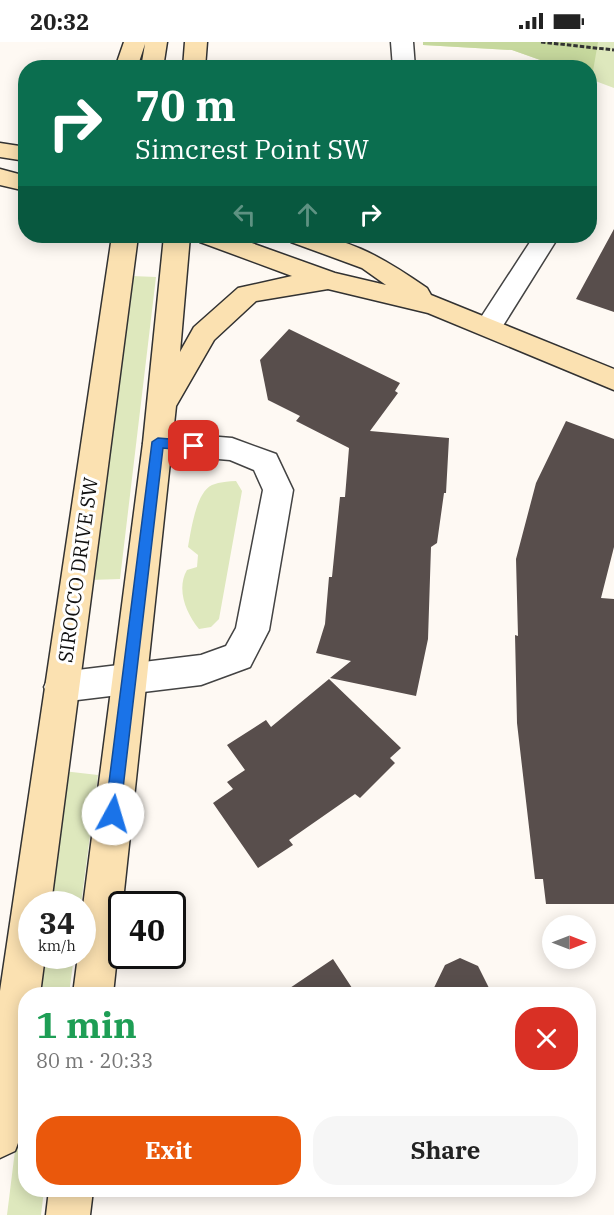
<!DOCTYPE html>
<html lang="en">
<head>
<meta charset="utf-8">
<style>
  :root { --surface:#fff; --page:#f6f6f6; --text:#222; --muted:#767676; --accent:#ea580c }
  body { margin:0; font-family:"IBM Plex Serif",serif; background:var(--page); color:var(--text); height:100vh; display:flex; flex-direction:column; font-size:22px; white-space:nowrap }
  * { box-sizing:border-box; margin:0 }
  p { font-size:20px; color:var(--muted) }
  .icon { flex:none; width:33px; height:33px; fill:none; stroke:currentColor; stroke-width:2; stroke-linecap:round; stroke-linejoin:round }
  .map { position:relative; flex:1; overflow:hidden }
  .drawer { position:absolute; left:18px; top:945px; width:578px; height:210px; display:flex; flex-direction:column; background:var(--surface); border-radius:24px; box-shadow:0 3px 15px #0003 }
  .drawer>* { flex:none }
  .top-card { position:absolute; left:18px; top:18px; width:579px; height:183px; border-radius:24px; box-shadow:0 3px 15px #0003; background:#0b6e4f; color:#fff; overflow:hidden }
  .needle { width:39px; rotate:90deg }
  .tools { position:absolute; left:542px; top:873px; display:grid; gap:12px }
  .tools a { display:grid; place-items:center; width:54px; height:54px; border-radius:50%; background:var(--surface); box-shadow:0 3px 15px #0003; font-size:30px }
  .speed { position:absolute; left:18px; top:849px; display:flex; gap:12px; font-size:30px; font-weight:700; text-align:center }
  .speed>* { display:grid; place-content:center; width:78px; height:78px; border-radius:50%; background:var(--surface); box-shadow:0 3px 15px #0003; line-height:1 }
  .speed small { font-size:15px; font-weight:400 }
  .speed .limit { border:3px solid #111; border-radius:9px; background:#fff; color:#111 }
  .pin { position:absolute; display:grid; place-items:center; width:51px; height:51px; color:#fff; margin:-26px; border-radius:12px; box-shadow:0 3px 9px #0006 }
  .me { position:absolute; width:66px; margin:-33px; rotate:6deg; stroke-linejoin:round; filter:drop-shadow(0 0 4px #0008) }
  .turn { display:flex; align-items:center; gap:21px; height:126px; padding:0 18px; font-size:27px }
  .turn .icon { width:78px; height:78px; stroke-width:2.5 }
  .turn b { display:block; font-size:42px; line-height:51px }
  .lanes { display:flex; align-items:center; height:57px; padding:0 18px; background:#0003; justify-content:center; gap:30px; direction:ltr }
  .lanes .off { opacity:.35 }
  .round { display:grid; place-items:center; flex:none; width:63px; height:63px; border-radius:24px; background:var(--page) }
  .head { display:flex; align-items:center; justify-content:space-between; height:102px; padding:0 18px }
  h1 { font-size:36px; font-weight:800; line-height:45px; color:#1e9e55 }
  .primary-button { display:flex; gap:12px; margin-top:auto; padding:12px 18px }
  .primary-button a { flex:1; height:69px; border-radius:24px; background:var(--accent); color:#fff; font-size:24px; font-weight:800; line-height:69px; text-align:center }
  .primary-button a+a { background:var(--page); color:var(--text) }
  .status { display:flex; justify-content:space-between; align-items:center; height:42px; padding:0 30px; background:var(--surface); direction:ltr }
  .status svg { height:16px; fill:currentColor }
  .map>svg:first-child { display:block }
</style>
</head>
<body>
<div class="status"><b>20:32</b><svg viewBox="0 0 49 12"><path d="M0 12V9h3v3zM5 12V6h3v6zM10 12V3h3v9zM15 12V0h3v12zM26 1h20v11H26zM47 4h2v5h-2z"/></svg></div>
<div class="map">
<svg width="614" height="1173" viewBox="0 0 614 1173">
  <rect width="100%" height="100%" fill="#fef9f3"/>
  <path fill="#dee8bd" d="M 423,0 L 614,0 L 614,46 L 590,37 L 590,26 L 560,25 L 512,8 L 423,3 Z
    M 132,234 L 156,235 L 120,537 L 90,538 Z
    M 236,439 L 242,449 L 219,577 L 211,585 L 199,587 C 186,571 176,547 187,528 L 197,525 L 198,513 L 188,505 C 191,489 196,450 212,443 C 220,440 229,439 236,439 Z
    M 63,729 L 98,733 L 81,862 L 47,862 Z
    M 40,914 L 74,914 L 69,952 L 35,952 Z
    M 25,1028 L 26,1148 L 44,1148 L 41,1173 L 7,1173 Z"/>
  <path fill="#c6d89d" d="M 423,0 L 598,0 L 593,29 L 590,32 L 590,26 L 560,25 L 512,8 L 423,3 Z"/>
  <path fill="#584e4c" d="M 614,187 L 614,270 L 576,257 Z
    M 289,287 L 400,341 L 395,349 L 398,351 L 370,389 L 449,396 L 446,451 L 444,451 L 437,501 L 431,505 L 428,597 L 416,654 L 330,636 L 351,619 L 316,611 L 325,582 L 329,535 L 332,535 L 340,455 L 345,455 L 349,406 L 296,379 L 300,374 L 268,358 L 260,318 Z
    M 566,379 L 614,397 L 614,505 L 601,556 L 614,557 L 614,862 L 546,862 L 543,837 L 535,837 L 517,681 L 515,593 L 518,594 L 516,517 L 536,441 Z
    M 329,637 L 401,706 L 390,716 L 395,721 L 360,756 L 355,752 L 289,798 L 293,803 L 258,826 L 213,761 L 233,747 L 227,740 L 245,728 L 227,703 L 266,678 L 271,685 Z
    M 460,916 L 478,924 L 492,952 L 431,952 L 445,923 Z
    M 333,917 L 356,952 L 281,952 Z"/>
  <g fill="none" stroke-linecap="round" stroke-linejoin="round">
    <defs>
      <path id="street" d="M 391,0 L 413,0 L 415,26 L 393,26 Z
        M 534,194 L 559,194 L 499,290 L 489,293 L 479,290 L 476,283 Z
        M 158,390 L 232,396 L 276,412 L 293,448 L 269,588 L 250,625 L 201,643 L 61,660 L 49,656 L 44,645 L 49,634 L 61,630 L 201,613 L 226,604 L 236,586 L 263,448 L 254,428 L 230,418 L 158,412 L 148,409 L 143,401 L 148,393 Z"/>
      <path id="secondary" d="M 124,0 L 167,0 L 163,26 L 141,26 L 145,2 L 137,26 L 115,26 Z
        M 185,0 L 207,0 L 205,26 L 183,26 Z
        M 0,101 L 26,105 L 26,119 L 0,115 Z
        M 0,127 L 26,134 L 26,149 L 0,143 Z
        M 112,194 L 138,194 L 51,862 L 32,862 L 32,914 L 45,914 L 40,952 L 26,952 C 26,1001 34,1065 15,1109 L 0,1116 L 0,949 Z
        M 164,194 L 190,194 L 180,310 L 194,285 L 238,246 L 292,234 L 200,200 L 197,194 L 232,194 L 335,231 L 386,243 L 362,226 L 291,200 L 287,194 C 340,188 385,217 427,246 L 431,253 L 614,327 L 614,348 L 428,271 L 328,247 L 256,259 L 214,298 L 176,364 L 113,952 L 73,952 L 78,914 L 82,914 L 82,872 L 143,401 Z
        M 49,1148 L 93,1148 L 90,1173 L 46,1173 Z"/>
    </defs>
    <use href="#street" stroke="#434343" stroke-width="3"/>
    <use href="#secondary" stroke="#323232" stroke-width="3"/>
    <path stroke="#323232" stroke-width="3" stroke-dasharray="4.5 2" stroke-linecap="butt" d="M 541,0 L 614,8"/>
    <use href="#street" fill="#fff" fill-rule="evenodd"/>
    <use href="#secondary" fill="#fbe1b1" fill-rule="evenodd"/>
  </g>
  <path fill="#1a73e8" stroke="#114b97" stroke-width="1.5" d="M 158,396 L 194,399 L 200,404 L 194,409 L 163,406 L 120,772 L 118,778 L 113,780 L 107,778 L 105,772 L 152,400 Z"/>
  <g text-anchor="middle" stroke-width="6" stroke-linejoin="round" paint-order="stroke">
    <g font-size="20" fill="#101010" stroke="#fff">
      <text transform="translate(78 528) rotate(-82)" y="7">SIROCCO DRIVE SW</text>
    </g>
  </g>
</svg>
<div class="tools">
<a><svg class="needle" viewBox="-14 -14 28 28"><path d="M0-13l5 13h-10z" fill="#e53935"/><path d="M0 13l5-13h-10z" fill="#767676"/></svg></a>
</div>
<div class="speed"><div>34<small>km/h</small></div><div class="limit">40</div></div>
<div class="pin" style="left:194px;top:404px;background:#d93025"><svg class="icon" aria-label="arrive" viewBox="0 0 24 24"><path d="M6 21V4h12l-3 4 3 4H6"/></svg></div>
<svg class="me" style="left:113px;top:772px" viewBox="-20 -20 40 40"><circle r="19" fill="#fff"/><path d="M0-13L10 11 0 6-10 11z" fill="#1a73e8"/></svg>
<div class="top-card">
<div class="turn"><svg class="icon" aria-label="right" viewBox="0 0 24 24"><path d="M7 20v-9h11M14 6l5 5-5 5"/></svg><div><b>70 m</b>Simcrest Point SW</div></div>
<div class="lanes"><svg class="icon off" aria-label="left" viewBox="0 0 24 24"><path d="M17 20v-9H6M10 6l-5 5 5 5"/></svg><svg class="icon off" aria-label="ahead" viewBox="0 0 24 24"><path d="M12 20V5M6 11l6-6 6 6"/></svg><svg class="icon" aria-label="right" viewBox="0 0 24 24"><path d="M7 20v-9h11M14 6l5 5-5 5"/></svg></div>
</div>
<section class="drawer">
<div class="head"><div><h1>1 min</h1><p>80 m · 20:33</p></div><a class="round" style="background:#d93025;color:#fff"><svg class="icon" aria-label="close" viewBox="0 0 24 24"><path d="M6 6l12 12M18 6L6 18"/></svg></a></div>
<div class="primary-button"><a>Exit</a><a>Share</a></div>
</section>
</div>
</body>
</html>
